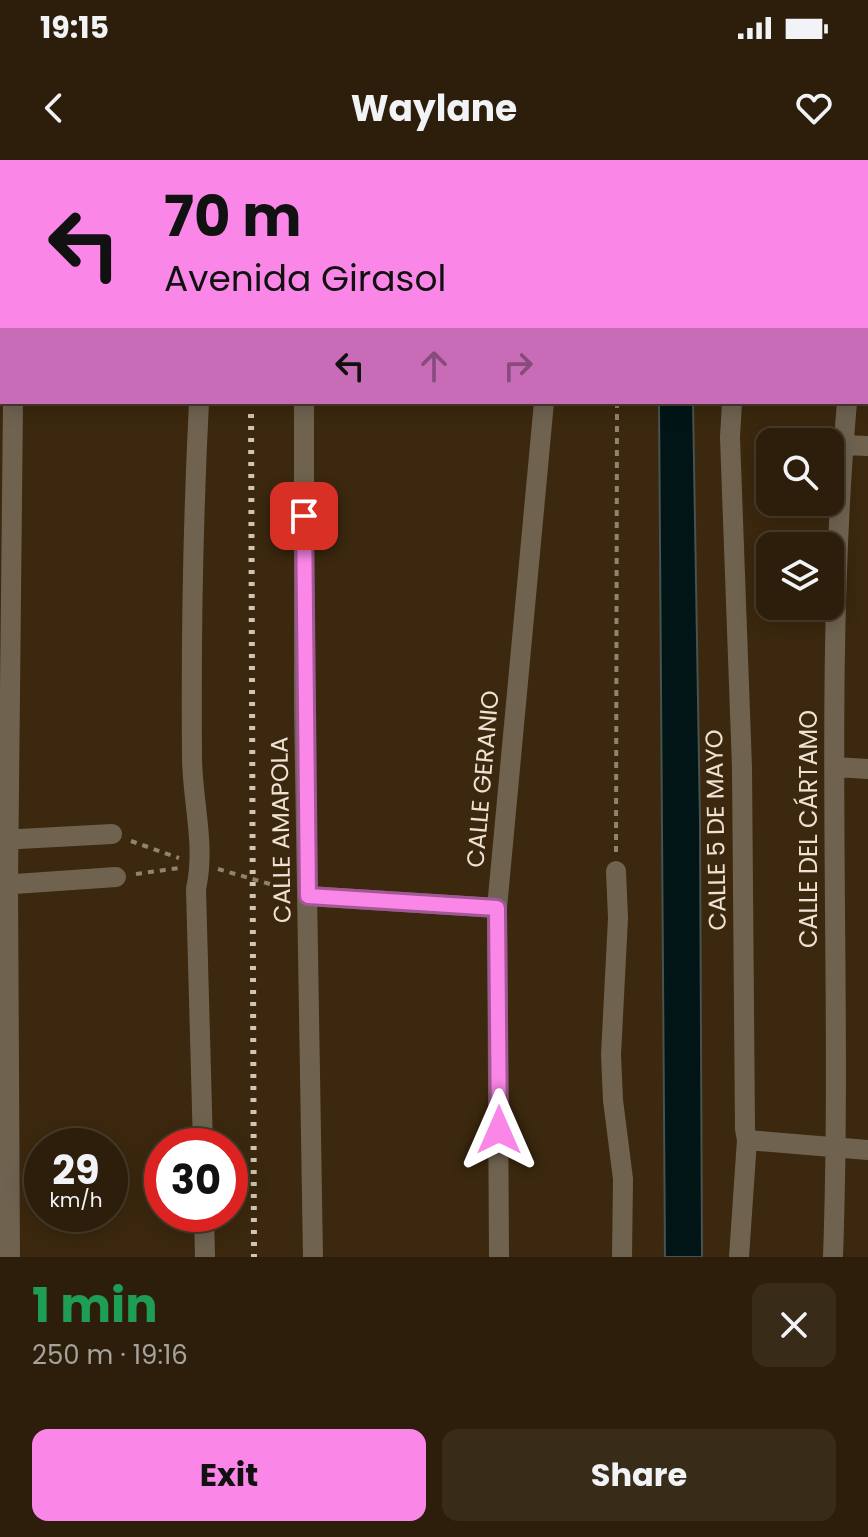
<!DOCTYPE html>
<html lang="en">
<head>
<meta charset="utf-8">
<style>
  :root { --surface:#2c1e0a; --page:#382b18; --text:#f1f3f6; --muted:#a6a29c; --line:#483c2b; --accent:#fa87e7 }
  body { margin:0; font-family:Poppins,sans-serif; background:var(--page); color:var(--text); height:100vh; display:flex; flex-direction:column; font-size:30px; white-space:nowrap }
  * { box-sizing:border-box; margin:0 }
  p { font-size:26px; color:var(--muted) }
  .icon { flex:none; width:44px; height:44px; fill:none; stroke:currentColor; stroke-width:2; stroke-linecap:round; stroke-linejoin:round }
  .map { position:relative; height:1097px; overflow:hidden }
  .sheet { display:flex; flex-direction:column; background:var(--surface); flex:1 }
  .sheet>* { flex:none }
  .top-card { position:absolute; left:0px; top:0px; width:868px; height:244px; box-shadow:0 4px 20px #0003,0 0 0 2px var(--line); background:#fa87e7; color:#111; overflow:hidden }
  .tools { position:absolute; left:756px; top:268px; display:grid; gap:16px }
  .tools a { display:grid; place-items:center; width:88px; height:88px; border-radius:16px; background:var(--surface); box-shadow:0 4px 20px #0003,0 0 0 2px var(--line); font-size:40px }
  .speed { position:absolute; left:24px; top:968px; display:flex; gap:16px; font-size:40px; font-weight:700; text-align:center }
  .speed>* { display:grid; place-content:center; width:104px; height:104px; border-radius:50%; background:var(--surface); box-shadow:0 4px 20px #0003,0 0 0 2px var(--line); line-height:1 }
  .speed small { font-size:20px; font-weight:400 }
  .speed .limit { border:12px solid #d22; background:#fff; color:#111 }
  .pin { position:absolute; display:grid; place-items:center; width:68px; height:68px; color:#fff; margin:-34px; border-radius:16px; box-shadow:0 4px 12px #0006 }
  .me { position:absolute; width:88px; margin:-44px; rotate:0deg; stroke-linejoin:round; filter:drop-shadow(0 0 6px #0008) }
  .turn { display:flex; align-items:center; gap:28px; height:168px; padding:0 32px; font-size:36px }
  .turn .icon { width:104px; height:104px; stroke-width:2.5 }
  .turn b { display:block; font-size:56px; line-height:68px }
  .lanes { display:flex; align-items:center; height:76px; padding:0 32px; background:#0003; justify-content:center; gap:40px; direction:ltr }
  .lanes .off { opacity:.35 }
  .round { display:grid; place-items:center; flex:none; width:84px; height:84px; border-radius:16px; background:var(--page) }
  .head { display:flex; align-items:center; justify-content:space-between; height:136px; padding:0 32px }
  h1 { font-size:48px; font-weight:700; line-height:60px; color:#1e9e55 }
  .cta { display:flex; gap:16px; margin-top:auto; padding:16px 32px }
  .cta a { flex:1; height:92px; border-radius:16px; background:var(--accent); color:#111; font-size:32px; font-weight:700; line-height:92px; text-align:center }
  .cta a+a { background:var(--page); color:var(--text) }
  .status { display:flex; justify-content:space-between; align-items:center; height:56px; padding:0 40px; background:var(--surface); direction:ltr }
  .status svg { height:22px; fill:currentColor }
  header { display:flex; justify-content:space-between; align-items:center; height:104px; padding:0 32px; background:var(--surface); font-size:36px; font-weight:700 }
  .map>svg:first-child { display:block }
</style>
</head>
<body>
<div class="status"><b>19:15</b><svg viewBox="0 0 49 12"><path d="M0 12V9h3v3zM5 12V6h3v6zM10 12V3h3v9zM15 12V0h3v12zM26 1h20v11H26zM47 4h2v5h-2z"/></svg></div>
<header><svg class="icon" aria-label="back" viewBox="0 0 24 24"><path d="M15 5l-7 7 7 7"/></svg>Waylane<svg class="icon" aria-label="heart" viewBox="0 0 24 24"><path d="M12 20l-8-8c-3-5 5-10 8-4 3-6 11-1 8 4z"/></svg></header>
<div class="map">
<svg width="868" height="1097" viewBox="0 0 868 1097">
  <rect width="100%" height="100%" fill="#3b280e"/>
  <path fill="#011517" stroke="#48524f" stroke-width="2" d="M 659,242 L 693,242 L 700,661 L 702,1097 L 665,1097 Z"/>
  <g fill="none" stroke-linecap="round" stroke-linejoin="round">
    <path stroke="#93836e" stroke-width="4" stroke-dasharray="6 6" stroke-linecap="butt" d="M 610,0 L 610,2
      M 131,681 L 179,698
      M 616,692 L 617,242
      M 218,709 L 287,729
      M 136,714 L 179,708"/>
    <path stroke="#6f6350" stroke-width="20" d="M 14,0 L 15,2
      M 301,0 L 301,2
      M 196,2 L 196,0
      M 741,2 L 741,0
      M 866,33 L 868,11
      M 199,242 C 193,360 191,478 192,596 C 192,641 206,684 196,729 L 203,986
      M 304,242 L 304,548 L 313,1097
      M 732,242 L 730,277 L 742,608 L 745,969 L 747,980 L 739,1097
      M 843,285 L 868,286
      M 835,607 L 868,609
      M 0,680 L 112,674
      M 616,711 L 618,758 L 611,895 L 613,940 L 623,1019 L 622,1097
      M 0,725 L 116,717
      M 308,736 L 497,748
      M 747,980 L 868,990
      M 204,1054 L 205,1097
      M 10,1097 L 8,724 L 13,242
      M 499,1097 L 497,748 L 544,242
      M 833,1097 C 843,812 822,526 847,242"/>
    <path stroke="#d3c5b4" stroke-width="6" stroke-dasharray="4 8" stroke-linecap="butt" d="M 251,0 L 251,2
      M 251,242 L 254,1097"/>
  </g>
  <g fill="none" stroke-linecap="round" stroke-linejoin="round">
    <defs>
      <path id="route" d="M 304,356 L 308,736 L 497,748 L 499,970"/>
    </defs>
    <use href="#route" stroke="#a25896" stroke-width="20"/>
    <use href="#route" stroke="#fa87e7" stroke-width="14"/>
  </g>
  <g text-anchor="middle" stroke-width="6" stroke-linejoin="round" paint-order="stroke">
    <g font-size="24" fill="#efe2d3" stroke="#3b280e">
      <text transform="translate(483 619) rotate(-85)" y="8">CALLE GERANIO</text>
      <text transform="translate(809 669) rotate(-90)" y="8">CALLE DEL CÁRTAMO</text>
      <text transform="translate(281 670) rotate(-91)" y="8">CALLE AMAPOLA</text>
      <text transform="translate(716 670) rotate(-91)" y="8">CALLE 5 DE MAYO</text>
    </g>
  </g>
</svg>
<div class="tools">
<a><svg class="icon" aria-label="search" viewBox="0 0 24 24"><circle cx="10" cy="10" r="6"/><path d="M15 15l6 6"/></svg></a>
<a><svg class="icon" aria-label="layers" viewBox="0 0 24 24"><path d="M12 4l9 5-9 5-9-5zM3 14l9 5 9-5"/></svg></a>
</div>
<div class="speed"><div>29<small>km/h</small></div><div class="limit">30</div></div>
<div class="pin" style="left:304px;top:356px;background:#d93025"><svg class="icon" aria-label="arrive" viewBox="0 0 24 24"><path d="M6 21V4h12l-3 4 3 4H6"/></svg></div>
<svg class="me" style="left:499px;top:970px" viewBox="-20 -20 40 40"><path d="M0-17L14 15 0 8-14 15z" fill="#fa87e7" stroke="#fff" stroke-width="4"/></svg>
<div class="top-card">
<div class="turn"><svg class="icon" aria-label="left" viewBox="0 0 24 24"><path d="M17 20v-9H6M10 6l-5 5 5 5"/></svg><div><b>70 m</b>Avenida Girasol</div></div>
<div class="lanes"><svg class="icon" aria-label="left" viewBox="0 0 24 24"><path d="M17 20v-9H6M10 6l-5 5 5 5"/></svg><svg class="icon off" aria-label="ahead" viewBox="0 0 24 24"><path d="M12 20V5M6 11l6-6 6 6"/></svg><svg class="icon off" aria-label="right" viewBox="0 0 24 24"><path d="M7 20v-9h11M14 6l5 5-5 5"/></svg></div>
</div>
</div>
<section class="sheet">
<div class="head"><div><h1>1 min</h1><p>250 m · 19:16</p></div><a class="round"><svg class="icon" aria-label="close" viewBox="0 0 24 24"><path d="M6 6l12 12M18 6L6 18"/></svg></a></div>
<div class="cta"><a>Exit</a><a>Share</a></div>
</section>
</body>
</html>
